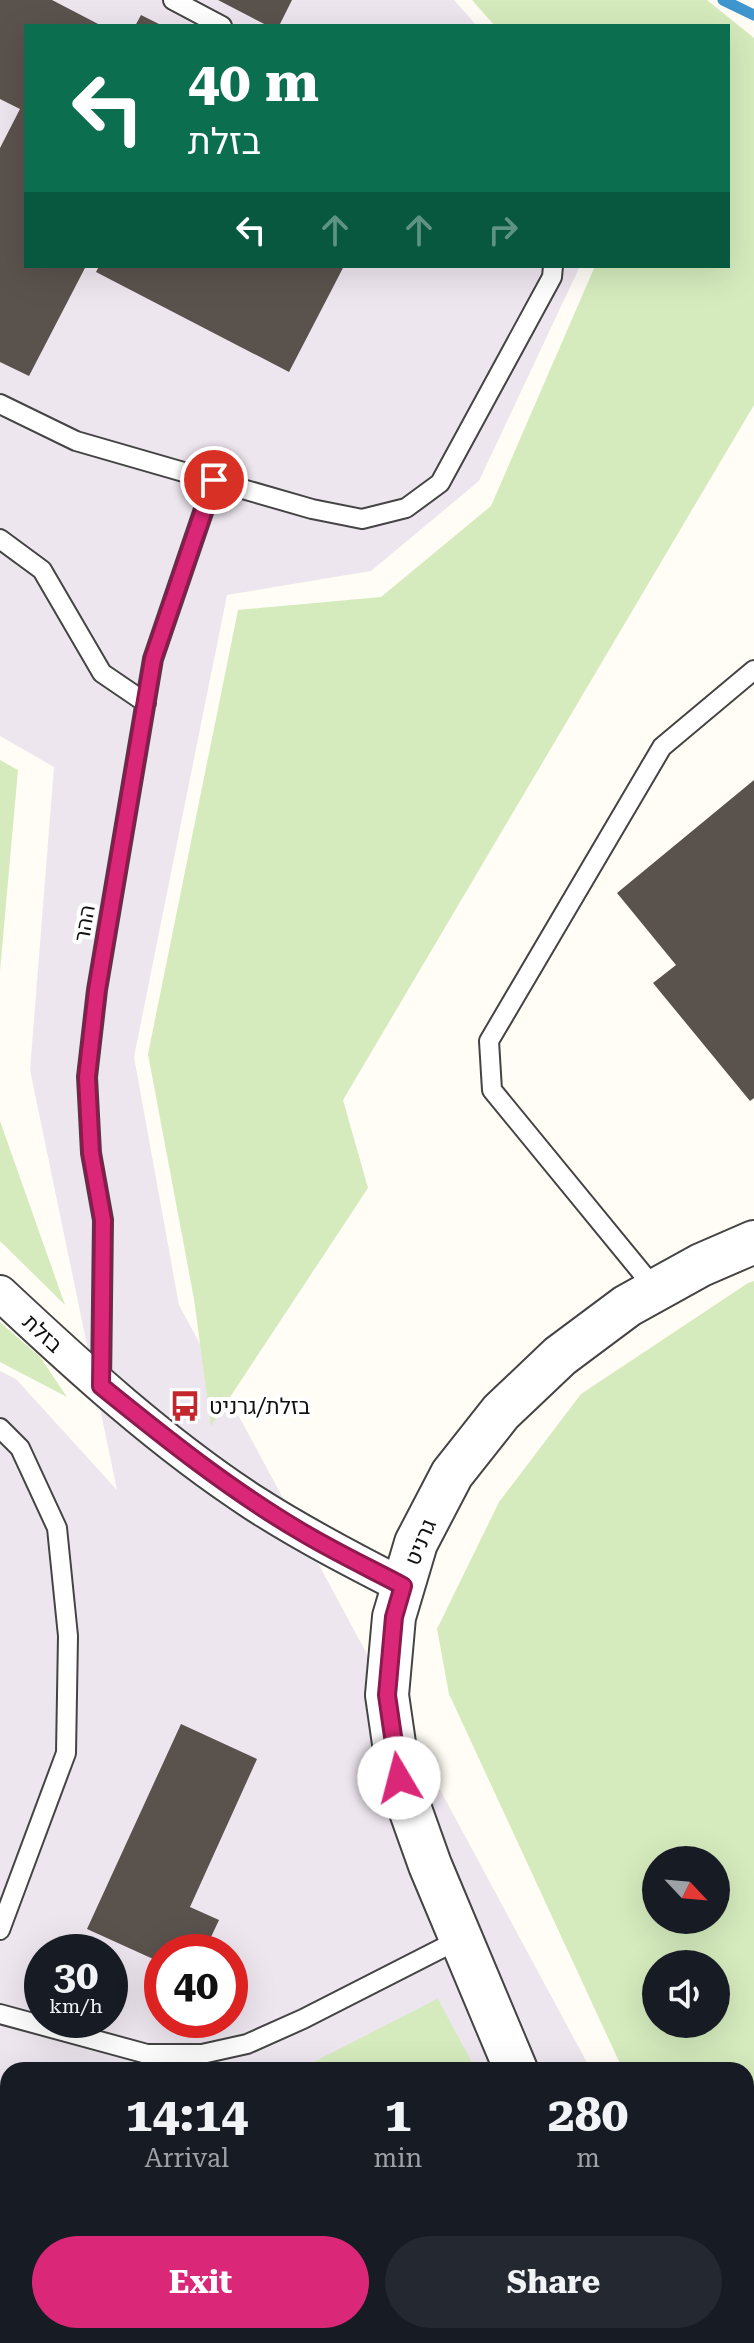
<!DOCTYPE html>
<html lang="en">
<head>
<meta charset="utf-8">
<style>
  :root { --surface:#171b24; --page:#242831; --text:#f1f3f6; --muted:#9ea1a6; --accent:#db2777 }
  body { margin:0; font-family:"Roboto Serif",Heebo,serif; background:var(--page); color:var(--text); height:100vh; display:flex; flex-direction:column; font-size:30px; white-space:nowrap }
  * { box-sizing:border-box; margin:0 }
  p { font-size:26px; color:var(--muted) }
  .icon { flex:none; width:44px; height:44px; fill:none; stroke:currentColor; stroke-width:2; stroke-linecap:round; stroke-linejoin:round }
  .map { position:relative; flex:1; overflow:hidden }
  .details { position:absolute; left:0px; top:2062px; width:754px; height:282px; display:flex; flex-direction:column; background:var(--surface); border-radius:24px 24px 0 0; box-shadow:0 8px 32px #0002 }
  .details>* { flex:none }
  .banner { position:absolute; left:24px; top:24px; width:706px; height:244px; border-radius:0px; box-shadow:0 8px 32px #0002; background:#0b6e4f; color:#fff; overflow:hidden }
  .needle { width:52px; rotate:116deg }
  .buttons { position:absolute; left:642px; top:1846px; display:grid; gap:16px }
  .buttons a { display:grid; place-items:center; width:88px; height:88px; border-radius:50%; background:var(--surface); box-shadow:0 8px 32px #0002; font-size:40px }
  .speed { position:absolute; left:24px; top:1934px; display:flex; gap:16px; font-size:40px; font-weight:700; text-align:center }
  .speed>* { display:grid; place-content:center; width:104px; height:104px; border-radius:50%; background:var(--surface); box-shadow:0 8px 32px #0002; line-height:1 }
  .speed small { font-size:20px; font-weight:400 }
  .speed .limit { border:12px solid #d22; background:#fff; color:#111 }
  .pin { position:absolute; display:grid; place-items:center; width:68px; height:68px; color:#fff; margin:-34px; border:4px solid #fff; border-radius:50%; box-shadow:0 2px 8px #0007 }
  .me { position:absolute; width:88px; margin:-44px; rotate:352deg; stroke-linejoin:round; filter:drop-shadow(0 0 6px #0008) }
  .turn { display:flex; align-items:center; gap:28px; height:168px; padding:0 32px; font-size:36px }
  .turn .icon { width:104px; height:104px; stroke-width:2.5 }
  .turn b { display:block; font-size:56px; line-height:68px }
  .lanes { display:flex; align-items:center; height:76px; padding:0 32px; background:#0003; justify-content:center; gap:40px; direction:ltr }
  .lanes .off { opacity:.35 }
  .eta { display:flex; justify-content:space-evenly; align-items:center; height:136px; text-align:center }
  .eta b { font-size:48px; font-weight:700; line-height:56px }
  .primary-button { display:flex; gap:16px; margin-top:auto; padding:16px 32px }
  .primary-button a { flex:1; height:92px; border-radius:48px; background:var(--accent); color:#fff; font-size:32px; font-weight:700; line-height:92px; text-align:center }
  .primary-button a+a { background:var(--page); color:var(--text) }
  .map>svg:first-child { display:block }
</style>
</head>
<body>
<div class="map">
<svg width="754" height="2343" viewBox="0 0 754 2343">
  <rect width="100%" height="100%" fill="#fffdf5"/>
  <path fill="#eee6ef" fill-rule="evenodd" d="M 0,0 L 454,0 L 477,26 L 26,26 L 26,266 L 580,266 L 479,481 L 371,571 L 227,595 L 134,1057 L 179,1305 L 591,2070 L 8,2070 L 8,2336 L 746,2336 L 746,2168 L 754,2166 L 754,2343 L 0,2343 L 0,1371 L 16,1379 L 117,1490 L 30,1070 L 54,767 L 0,736 ZM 42,1952 L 110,1952 L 110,2020 L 42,2020 ZM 162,1952 L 230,1952 L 230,2020 L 162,2020 Z"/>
  <path fill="#d5ebbd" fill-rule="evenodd" d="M 472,0 L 707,0 L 754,38 L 754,405 L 343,1100 L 368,1188 L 211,1426 L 194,1299 L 148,1054 L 238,610 L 381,597 L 491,506 L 595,266 L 728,266 L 728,26 L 495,26 Z
    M 0,760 L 18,770 L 0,971 Z
    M 0,1121 L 65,1305 L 0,1241 Z
    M 754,1281 L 754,2125 L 746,2128 L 746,2070 L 623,2070 L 449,1694 L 437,1629 L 499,1502 L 581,1394 L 748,1283 ZM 716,1860 L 716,1920 L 656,1920 L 656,1860 ZM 716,1964 L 716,2024 L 656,2024 L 656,1964 Z
    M 0,1322 L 40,1357 L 67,1397 L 0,1362 Z
    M 438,1999 L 476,2070 L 298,2070 L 437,1999 Z
    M 8,2147 L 8,2336 L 381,2336 L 383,2343 L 0,2343 L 0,2152 Z"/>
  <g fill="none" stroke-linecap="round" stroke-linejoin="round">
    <path stroke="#3f96cf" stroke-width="11" d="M 723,0 L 754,15"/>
  </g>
  <path fill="#5a524d" d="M 0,0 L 52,0 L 102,26 L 26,26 L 26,266 L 86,266 L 29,376 L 0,362 L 0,148 L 20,109 L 0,99 Z
    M 218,0 L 292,0 L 279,26 L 268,26 Z
    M 141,15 L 163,26 L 135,26 Z
    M 99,266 L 344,266 L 289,372 L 96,272 Z
    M 754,780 L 754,1098 L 750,1101 L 653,983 L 676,965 L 617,893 Z
    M 181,1724 L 257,1759 L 190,1907 L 219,1920 L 204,1952 L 162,1952 L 162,1963 L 87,1929 Z
    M 754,2204 L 754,2343 L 732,2343 L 729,2336 L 746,2336 L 746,2206 Z
    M 465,2336 L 558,2336 L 540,2343 L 468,2343 Z"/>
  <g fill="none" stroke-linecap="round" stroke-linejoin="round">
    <defs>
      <path id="service" d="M 173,0 L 222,26
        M 0,404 L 76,441 L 312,509 L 362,519 L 406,508 L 440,483 L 552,277 L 553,266
        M 0,539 L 42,570 L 102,673 L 146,703
        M 656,1290 L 492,1090 L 489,1041 L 662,747 L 754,670
        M 101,1386 L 103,1220 L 91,1153 L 87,1077 L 97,990 L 153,659 L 214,480
        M 0,1428 L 20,1448 L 57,1528 L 68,1636 L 66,1753 L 0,1930
        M 0,2014 L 147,2054 L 202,2054 L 247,2044 L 303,2019 L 460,1939"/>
      <path id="minor" d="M 0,1293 C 80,1368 162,1443 254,1503 C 302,1534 352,1560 403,1586"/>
      <path id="tertiary" d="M 516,2070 L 430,1865 L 399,1778 L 387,1695 L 394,1617 L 416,1543 L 452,1474 L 501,1412 L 560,1356 L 627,1306 L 701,1265 L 754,1242
        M 631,2336 L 634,2343"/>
    </defs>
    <use href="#service" stroke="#444" stroke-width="22"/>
    <use href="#minor" stroke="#444" stroke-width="38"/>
    <use href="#tertiary" stroke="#444" stroke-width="46"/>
    <use href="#service" stroke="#fff" stroke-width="18"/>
    <use href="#minor" stroke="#fff" stroke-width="34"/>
    <use href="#tertiary" stroke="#fff" stroke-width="42"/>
  </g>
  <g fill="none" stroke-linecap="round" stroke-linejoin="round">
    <defs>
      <path id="route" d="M 214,480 L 153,659 L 97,990 L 87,1077 L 91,1153 L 103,1220 L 101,1386 C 165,1438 229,1489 300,1531 C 333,1551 369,1568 403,1586 L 394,1617 L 387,1695 L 399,1778"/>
    </defs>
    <use href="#route" stroke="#8e194d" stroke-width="20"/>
    <use href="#route" stroke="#db2777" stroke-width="14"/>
  </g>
  <defs>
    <symbol id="bus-bare" viewBox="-9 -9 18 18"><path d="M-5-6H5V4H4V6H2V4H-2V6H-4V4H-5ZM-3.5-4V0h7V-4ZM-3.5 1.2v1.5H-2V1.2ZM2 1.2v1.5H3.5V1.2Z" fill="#c4262e" stroke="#fff" stroke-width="2.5" paint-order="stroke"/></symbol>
  </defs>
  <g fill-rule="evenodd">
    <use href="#bus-bare" x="163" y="1384" width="44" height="44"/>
  </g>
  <g text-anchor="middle" stroke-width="8" stroke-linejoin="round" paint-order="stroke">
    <g font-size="22" fill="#111" stroke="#fff">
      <text transform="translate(84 923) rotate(-80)" y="8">ההר</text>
      <text transform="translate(43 1333) rotate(43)" y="8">בזלת</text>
      <text transform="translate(420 1542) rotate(-67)" y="8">גרניט</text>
    </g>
    <g font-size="22" fill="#111" stroke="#fff" text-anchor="start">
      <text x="209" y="1414">בזלת/גרניט</text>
    </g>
  </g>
</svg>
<div class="buttons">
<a><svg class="needle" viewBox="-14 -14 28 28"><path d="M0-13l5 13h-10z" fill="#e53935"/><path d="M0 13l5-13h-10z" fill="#9ea1a6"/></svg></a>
<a><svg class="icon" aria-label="sound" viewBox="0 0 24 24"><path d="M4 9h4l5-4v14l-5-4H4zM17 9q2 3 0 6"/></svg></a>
</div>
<div class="speed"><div>30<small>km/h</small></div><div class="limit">40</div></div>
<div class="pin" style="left:214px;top:480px;background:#d93025"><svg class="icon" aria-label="arrive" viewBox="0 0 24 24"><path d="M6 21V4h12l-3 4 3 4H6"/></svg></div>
<svg class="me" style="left:399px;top:1778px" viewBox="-20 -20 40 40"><circle r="19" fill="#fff"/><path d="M0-13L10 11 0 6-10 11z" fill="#db2777"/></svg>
<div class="banner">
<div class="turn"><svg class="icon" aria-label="left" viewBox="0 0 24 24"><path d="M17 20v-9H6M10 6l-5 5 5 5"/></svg><div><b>40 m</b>בזלת</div></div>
<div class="lanes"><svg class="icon" aria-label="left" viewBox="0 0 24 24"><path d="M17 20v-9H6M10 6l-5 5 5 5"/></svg><svg class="icon off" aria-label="ahead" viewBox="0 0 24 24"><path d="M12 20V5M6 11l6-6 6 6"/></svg><svg class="icon off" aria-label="ahead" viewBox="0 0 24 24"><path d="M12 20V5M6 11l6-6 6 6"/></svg><svg class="icon off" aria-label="right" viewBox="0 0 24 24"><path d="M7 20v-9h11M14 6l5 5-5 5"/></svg></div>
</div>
<section class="details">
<div class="eta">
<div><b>14:14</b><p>Arrival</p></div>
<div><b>1</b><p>min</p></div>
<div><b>280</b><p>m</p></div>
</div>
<div class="primary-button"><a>Exit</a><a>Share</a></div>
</section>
</div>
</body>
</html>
